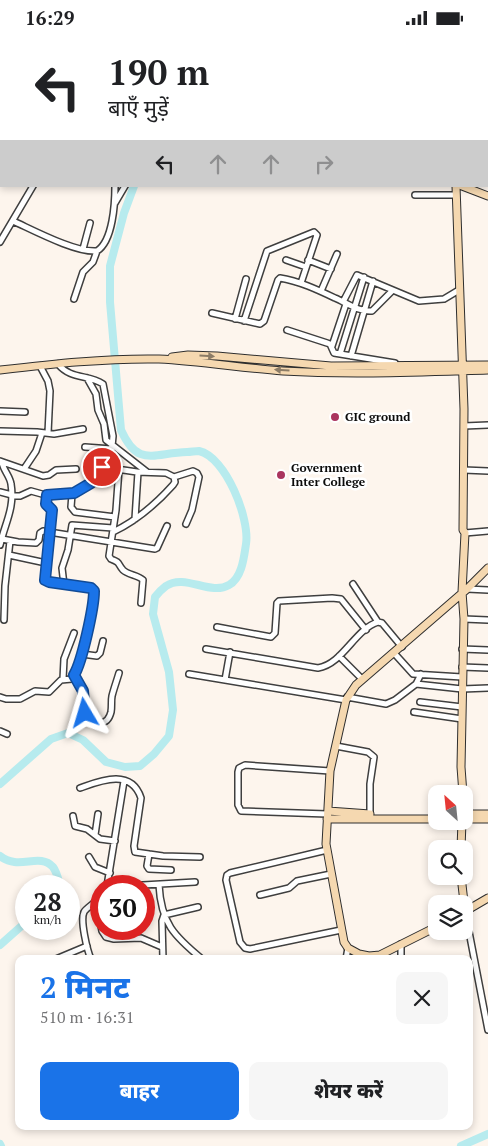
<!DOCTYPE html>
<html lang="hi">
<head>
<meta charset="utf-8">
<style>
  :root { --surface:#fff; --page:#f6f6f6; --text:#202124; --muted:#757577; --accent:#1a73e8 }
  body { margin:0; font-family:"PT Serif","Noto Sans Devanagari",serif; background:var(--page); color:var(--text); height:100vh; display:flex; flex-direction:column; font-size:19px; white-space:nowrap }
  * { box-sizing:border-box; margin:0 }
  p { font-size:16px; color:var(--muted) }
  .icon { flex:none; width:28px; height:28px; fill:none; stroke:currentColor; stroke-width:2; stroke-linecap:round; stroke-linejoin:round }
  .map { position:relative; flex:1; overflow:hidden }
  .panel { position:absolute; left:15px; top:920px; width:458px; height:175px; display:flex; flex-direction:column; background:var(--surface); border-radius:10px; box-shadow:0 2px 8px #0003 }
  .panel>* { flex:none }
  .hud { position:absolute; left:0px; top:0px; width:489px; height:152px; box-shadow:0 2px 8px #0003; background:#fff; color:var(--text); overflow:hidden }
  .needle { width:32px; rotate:333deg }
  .controls { position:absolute; left:428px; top:750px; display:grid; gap:10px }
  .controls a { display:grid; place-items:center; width:45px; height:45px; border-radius:10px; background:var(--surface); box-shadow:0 2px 8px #0003; font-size:25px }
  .speed { position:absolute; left:15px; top:840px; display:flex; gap:10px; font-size:25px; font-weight:700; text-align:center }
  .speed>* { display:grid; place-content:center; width:65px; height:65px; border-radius:50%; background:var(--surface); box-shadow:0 2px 8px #0003; line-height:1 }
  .speed small { font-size:12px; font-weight:400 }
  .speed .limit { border:8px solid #d22; background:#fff; color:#111 }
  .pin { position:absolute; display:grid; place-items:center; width:42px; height:42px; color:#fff; margin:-21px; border:2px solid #fff; border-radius:50%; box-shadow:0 1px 5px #0007 }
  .me { position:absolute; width:55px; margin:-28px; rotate:353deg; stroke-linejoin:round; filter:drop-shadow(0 0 4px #0008) }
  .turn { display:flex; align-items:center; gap:18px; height:105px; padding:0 25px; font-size:22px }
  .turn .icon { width:65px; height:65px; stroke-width:2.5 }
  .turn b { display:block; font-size:35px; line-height:42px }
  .lanes { display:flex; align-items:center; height:48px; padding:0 25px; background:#0003; justify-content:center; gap:25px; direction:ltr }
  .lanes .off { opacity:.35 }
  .round { display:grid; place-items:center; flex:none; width:52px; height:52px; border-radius:10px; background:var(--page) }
  .headline { display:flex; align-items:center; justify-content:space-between; height:85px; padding:0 25px }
  h1 { font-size:30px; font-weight:800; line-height:38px; color:var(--accent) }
  .primary-button { display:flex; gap:10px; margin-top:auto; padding:10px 25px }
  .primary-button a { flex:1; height:58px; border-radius:10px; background:var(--accent); color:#fff; font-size:20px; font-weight:800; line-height:58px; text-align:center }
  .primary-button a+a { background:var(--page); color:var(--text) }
  .status { display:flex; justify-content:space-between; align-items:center; height:35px; padding:0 25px; background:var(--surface); direction:ltr }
  .status svg { height:14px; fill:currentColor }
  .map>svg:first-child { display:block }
</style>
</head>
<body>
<div class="status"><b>16:29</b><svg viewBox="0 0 49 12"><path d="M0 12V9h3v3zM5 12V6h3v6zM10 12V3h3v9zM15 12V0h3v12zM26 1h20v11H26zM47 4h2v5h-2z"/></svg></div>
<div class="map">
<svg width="488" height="1111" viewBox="0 0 488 1111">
  <rect width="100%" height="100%" fill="#fdf5ed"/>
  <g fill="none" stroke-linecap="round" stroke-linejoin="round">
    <path stroke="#b7ebee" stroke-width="8" d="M 0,749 L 51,704 L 68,698 L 83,705 L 106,727 L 125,732 L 140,731 L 154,719 L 169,701 L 173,675 L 169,637 L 153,579 L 155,562 C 158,558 162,554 166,551 C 185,538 210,561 229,550 C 242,543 244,522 246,509 C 250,484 226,422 199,416 C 195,416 191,417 187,417 C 153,418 138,433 121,395 L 110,267 L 110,231 L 124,178 L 134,151
      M 0,821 C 19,836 39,817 53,832 C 56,836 58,843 59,847 L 57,851
      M 0,910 L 26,887
      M 0,1109 L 1,1111
      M 461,1111 L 488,1099"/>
    <defs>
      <path id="street" d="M 76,0 L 77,1
        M 229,0 L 231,1
        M 327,0 L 328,1
        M 479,0 L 481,1
        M 7,1 L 7,0
        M 110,1 L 111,0
        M 189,1 L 191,0
        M 0,18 L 1,18
        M 0,58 L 1,58
        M 0,89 L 1,90
        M 0,136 L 1,135
        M 415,160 L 455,160
        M 115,168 L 125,151
        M 13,186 C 33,195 76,218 97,216 C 113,206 115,168 115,151
        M 0,207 L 33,151
        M 83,214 L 90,188
        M 286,225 L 306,232
        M 308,225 L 331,234
        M 321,256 L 337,219
        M 74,264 L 83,237 L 93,227 L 97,216
        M 343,267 L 357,240 L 419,266 L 444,264 L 459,255
        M 212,278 L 260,289 L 264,286 L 278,245 L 280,243 C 299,246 318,255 335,263 C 347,268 359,277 372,276 L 392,256
        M 235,284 L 246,244
        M 244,286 L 267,216 L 314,197 L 317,200 L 301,248
        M 287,295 L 327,308 L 330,309 L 334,318 L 395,328
        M 332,311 L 346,269
        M 340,319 L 364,242
        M 351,321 L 373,246
        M 58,329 C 71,345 88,339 103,349 L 113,401 L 110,432
        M 40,331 L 48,346 L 50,356 L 48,398
        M 87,343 L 96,359 L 98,375 L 104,389 L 106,405 L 147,437
        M 0,376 L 25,377
        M 464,391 L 488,390
        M 0,396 L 37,397 L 54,399 L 83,394
        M 85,412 L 112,414
        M 0,426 L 43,441 L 49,440 L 56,435 L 76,434
        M 24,434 L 36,416 L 42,398
        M 119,434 L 116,475 L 109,521 L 111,524 C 121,528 117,528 123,535 C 128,540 138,540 143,545 L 141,568
        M 464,435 L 488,436
        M 174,442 L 193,436 L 197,438 L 199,442 L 192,475 L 186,489
        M 0,457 L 12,460
        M 72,459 L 71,472 L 75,477 L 115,482
        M 47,460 L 46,471 L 51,473 L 52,475 L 49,497
        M 12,461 L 20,461 L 31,456 L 49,461 L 73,458 L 91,448 L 99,434 L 103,432 L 137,437 L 166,438 L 174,442 L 175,447 L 173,450 C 156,469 136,486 113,497
        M 135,484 L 138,437
        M 465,498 L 488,496
        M 2,504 L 18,507 L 36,508 L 39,505 L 40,498 L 43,496 L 155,514 L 157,513 L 167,491
        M 0,510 C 5,488 15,473 11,449 C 10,441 3,435 2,427
        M 9,520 L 46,528
        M 353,549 L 378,587
        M 64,550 L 62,533 L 68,515 L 72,490 L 113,493
        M 467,554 L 488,555
        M 464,584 L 488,585
        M 4,585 L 5,551 L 10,506
        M 217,592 L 271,602 L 275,598 L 277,568 L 279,566 L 332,563 L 341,564 L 366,595
        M 206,614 L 318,633 C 343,629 355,594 378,587 L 382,588 L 402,612
        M 462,614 L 488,615
        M 394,618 L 413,639 L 462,642
        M 82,619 L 97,621 L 100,618 L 103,606
        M 339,621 L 362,644
        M 462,632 L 488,633
        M 189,639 L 346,665
        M 74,640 L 83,656 L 85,678 C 93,689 107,693 111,677 C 112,671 111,666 112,661 C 114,653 117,645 119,638
        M 63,644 L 64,624 L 74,598
        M 225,645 L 230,617
        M 416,649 L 462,654 L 488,653
        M 0,662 L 6,664 L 20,664 L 35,656 L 49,657 L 61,645 L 72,644 C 83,629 95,574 94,556 L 91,553 L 46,546 L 44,543 L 50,498
        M 347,662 L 386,669 L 395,665 L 416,649 L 421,639
        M 420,667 L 462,672
        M 414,677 L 462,684
        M 0,696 L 7,699
        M 336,711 L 368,717 L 374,722 L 370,749 L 370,780
        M 80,753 C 100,746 131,733 141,763 L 134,811 L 135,817 L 163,821 L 200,822
        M 327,779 L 241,776 L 238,770 L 238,737 L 239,733 L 245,730 L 330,736
        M 73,781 L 75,791 L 87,794 L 100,804 L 115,806
        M 95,800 L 98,779
        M 327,815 L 230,838 L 227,840 L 226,845 L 240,907 L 245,913 L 250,914 L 341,895
        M 149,819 L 147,831 L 149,834 L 171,835
        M 89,822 L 95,832 L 110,838
        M 108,850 L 143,850 L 195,847
        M 159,850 C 161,888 174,901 202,924
        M 107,851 L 124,746
        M 260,860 L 289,853 L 297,846 L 331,839
        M 96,867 L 102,896 L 106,902 L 114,904 L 141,903 L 162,912
        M 465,876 L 488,995
        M 401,909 L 401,924
        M 56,924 L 87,911
        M 91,924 C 87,915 80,885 84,877 C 86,873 97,867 101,861
        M 163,924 L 162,886 L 164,880 L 198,872
        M 346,924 L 348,913"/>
      <path id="secondary" d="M 453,0 L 454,1
        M 456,151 L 464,374 L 463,495 L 465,498 L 462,557 L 464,584 L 461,732 L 463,759
        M 462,151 L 488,161
        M 172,322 L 188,320 L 217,321 L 331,331 L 488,330
        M 0,335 C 52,329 106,323 159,324 C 200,326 242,333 283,336 C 351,340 420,337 488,335
        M 328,776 L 370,779
        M 464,779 L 488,779
        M 327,784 L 436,784
        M 464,784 L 488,784
        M 461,814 L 462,786
        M 461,841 L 465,876
        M 464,877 L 488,863
        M 436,892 L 380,920 L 369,921 L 359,919 L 348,913 L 344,907 L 326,809 L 330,736 L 346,665 L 356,650 L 467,554 L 488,533"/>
    </defs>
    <use href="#street" stroke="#3f3f3f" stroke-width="8"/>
    <use href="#secondary" stroke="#2e2e2e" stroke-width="9"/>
    <use href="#street" stroke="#fff" stroke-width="5"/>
    <use href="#secondary" stroke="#f5d8b0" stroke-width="7"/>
  </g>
  <defs><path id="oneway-solid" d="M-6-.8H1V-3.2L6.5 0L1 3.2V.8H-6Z" transform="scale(1.25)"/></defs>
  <g fill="#8c7c66">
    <use href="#oneway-solid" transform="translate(207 321) rotate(3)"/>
    <use href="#oneway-solid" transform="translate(282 335) rotate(-176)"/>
  </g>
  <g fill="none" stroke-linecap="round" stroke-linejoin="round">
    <defs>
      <path id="route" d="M 85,678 L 83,656 L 74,640 C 82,627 94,572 94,556 L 91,553 L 49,547 L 45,545 L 52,475 L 46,469 L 47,460 L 74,458 L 91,448 L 102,432"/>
    </defs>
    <use href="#route" stroke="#114b97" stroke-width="12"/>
    <use href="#route" stroke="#1a73e8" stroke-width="9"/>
  </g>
  <g fill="#aa355f" stroke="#fff" stroke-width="2">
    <circle cx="335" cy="382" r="5"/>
    <circle cx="281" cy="440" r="5"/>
  </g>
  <g text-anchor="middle" stroke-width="5" stroke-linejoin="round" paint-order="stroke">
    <g font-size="12" font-weight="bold" fill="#0c0c0c" stroke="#fff" text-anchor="start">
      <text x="345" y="386">GIC ground</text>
      <text x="291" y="437">Government<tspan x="291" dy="14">Inter College</tspan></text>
    </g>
  </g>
</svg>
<div class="controls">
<a><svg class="needle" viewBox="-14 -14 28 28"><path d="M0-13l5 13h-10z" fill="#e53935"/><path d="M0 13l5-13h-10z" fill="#757577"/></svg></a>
<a><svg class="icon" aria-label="search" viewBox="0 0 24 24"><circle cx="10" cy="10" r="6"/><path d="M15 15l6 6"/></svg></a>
<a><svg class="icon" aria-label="layers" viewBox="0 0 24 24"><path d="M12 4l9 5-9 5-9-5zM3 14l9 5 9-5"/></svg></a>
</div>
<div class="speed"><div>28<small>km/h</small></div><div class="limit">30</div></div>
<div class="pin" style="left:102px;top:432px;background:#d93025"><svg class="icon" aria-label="arrive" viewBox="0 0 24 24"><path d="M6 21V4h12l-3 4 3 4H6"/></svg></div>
<svg class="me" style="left:85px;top:678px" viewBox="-20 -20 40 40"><path d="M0-17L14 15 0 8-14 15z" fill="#1a73e8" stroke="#fff" stroke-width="4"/></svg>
<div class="hud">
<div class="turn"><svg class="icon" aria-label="left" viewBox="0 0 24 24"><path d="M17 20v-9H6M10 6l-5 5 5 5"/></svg><div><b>190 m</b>बाएँ मुड़ें</div></div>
<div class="lanes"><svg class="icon" aria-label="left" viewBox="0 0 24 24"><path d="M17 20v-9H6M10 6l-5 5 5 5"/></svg><svg class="icon off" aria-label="ahead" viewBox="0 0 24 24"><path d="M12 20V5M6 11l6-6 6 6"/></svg><svg class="icon off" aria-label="ahead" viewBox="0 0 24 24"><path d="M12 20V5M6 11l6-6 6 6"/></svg><svg class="icon off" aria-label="right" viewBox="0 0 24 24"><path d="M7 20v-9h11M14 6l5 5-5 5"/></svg></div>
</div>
<section class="panel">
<div class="headline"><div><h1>2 मिनट</h1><p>510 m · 16:31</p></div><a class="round"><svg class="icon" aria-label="close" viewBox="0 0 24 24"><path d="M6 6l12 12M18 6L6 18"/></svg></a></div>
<div class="primary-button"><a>बाहर</a><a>शेयर करें</a></div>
</section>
</div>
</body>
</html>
